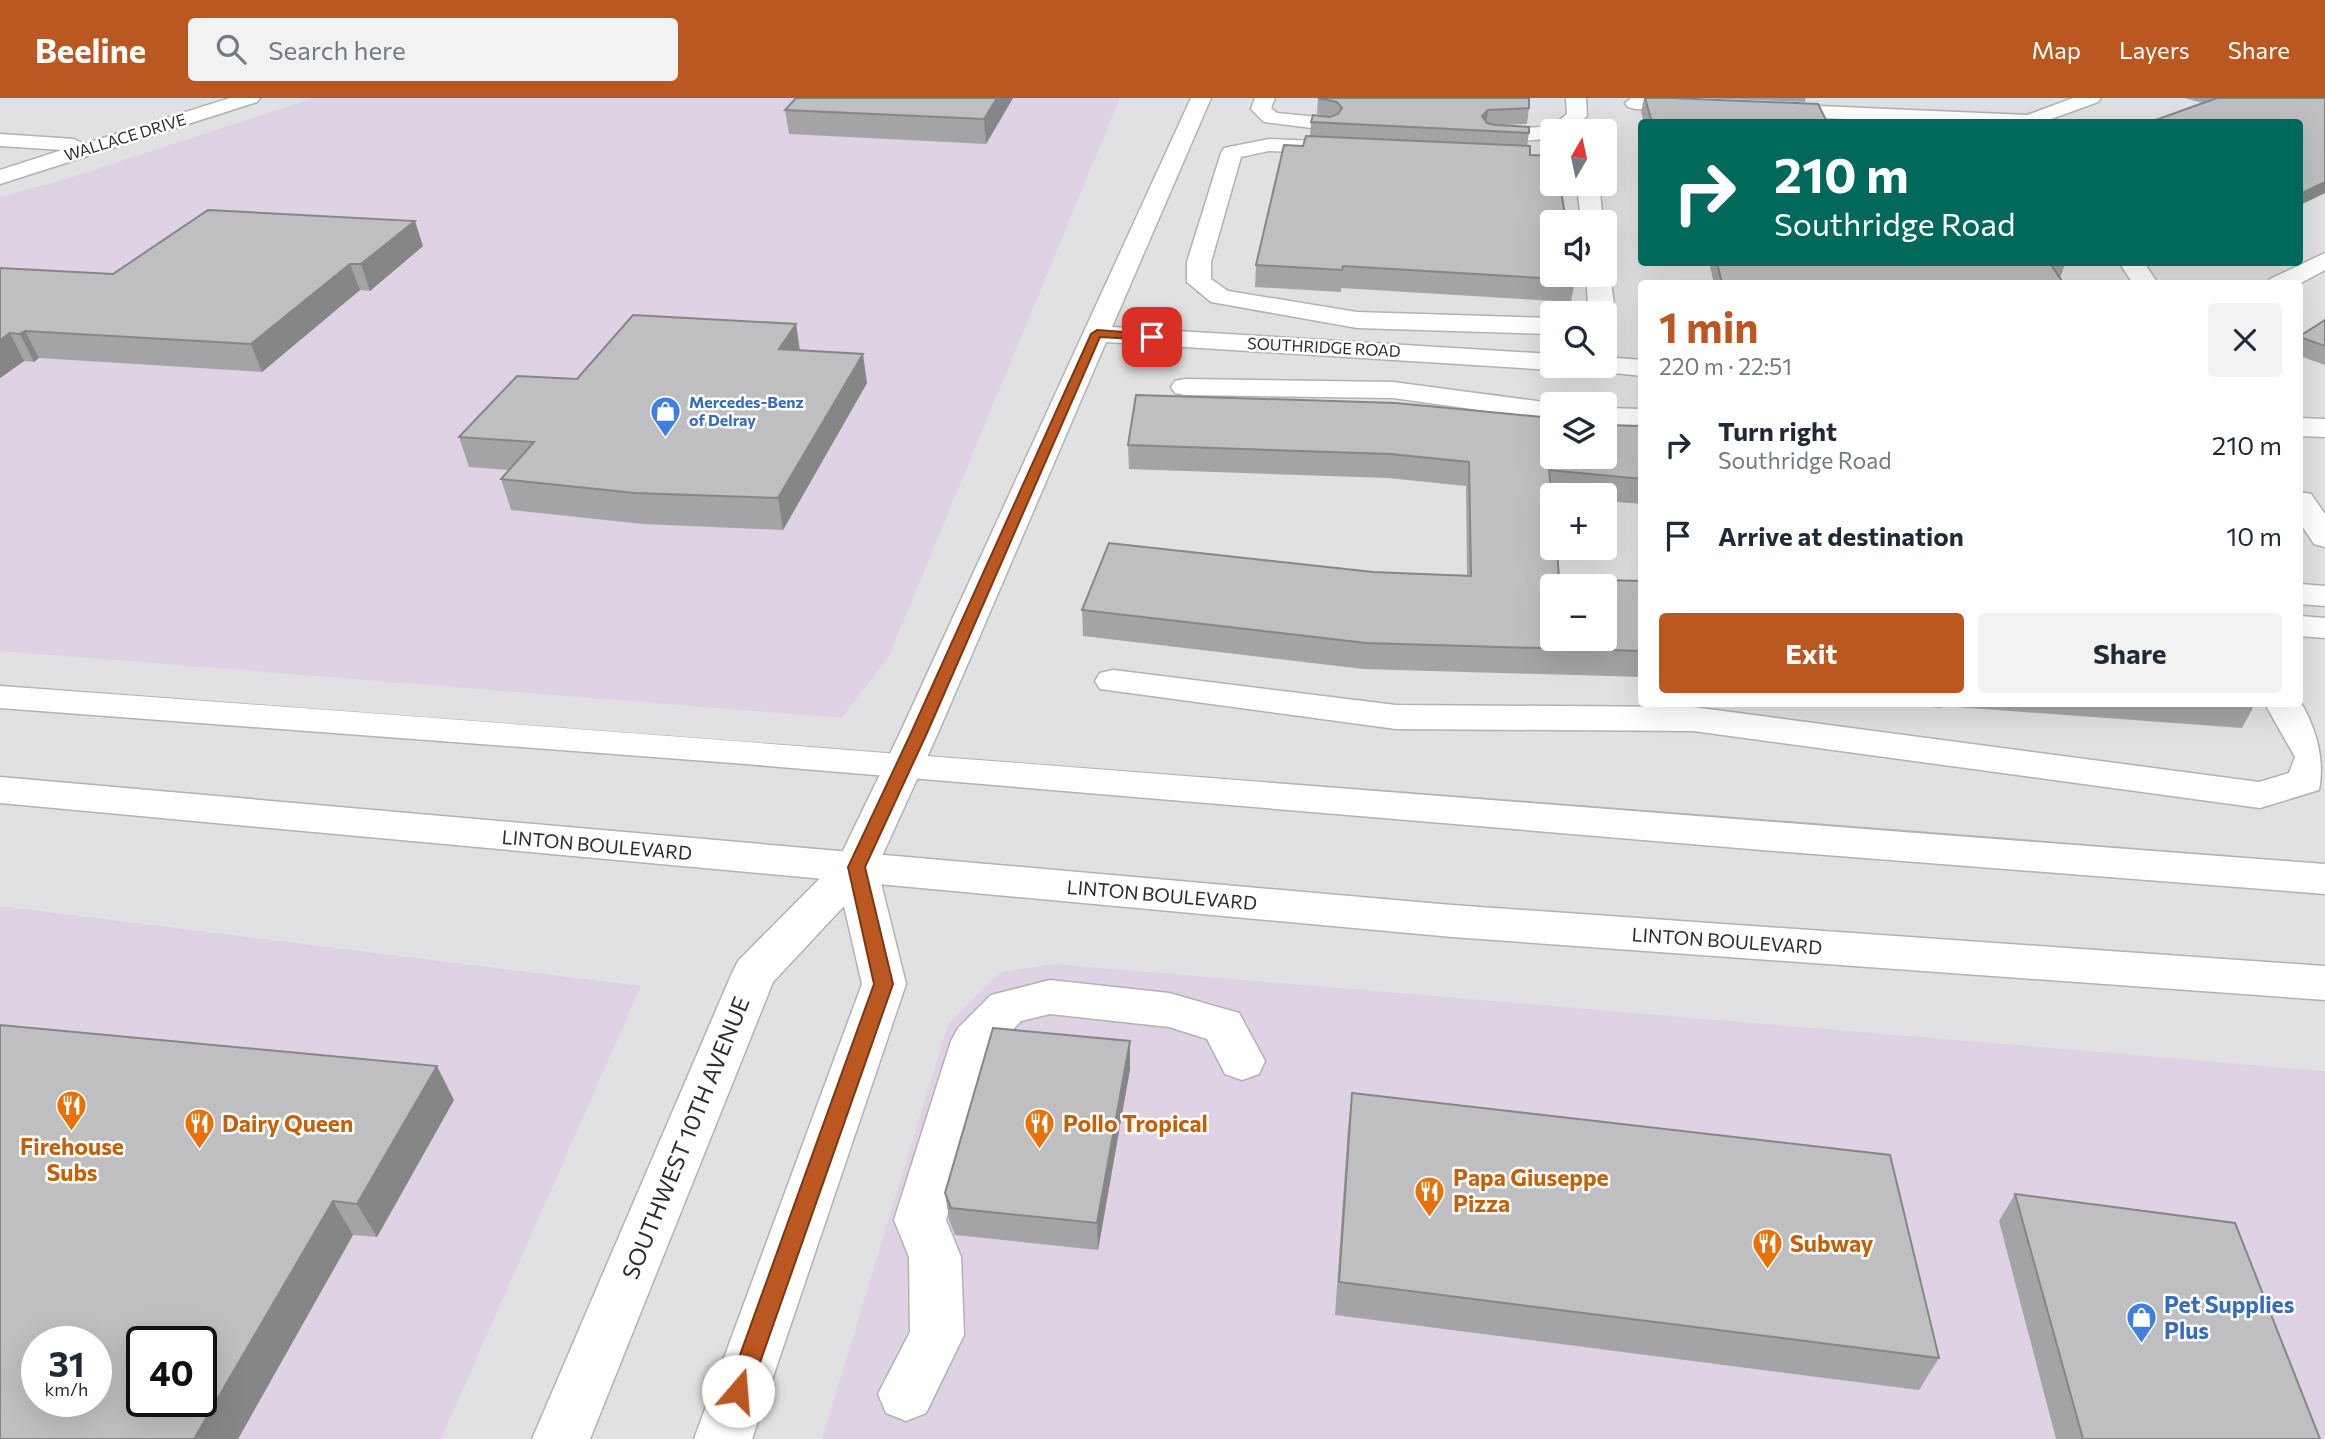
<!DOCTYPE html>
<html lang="en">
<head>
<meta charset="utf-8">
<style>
  :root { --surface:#fff; --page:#f2f2f3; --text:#1f2937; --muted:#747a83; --accent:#bb5720 }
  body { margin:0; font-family:Commissioner,sans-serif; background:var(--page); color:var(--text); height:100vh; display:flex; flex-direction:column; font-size:26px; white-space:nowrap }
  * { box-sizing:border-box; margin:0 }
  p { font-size:23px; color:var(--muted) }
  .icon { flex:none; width:38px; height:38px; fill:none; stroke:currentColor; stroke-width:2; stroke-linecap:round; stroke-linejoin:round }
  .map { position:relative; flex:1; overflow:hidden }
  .side { position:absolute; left:1638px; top:182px; width:665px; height:427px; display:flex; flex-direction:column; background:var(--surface); border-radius:7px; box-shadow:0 7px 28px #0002 }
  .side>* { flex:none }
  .guide { position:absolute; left:1638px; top:21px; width:665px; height:147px; border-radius:7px; box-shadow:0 7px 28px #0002; background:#00695c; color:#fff; overflow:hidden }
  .needle { width:46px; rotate:9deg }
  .buttons { position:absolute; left:1540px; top:21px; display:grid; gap:14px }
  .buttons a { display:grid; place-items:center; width:77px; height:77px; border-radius:7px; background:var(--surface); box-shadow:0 7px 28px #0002; font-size:35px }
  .speed { position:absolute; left:21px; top:1228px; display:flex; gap:14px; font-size:35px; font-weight:700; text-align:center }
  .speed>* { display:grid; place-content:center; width:91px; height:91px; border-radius:50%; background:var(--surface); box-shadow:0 7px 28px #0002; line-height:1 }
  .speed small { font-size:18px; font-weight:400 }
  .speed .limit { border:4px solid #111; border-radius:10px; background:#fff; color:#111 }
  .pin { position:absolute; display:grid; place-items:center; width:60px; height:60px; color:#fff; margin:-30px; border-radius:14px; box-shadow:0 4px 10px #0006 }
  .me { position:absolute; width:77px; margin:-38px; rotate:18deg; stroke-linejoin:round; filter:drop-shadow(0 0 5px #0008) }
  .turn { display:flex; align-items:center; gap:24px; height:147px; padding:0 21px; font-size:32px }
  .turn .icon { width:91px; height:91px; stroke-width:2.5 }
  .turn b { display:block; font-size:49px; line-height:60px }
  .round { display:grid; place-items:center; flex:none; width:74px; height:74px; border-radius:7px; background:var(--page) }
  .headline { display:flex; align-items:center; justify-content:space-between; height:119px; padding:0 21px }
  h1 { font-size:42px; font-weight:700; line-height:52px; color:var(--accent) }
  .button { display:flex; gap:14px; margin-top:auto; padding:14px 21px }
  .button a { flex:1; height:80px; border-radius:7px; background:var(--accent); color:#fff; font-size:28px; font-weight:700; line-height:80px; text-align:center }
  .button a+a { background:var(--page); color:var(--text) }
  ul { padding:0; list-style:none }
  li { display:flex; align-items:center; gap:21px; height:91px; padding:0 21px }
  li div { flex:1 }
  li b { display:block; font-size:26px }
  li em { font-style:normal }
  header { display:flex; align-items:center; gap:42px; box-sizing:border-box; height:98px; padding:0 35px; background:var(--accent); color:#fff }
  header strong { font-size:33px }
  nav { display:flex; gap:38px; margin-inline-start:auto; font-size:24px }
  .search { width:490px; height:63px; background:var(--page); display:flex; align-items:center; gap:18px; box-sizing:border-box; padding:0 24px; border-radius:7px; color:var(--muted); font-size:26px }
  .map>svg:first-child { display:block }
</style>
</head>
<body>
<header>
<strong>Beeline</strong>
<div class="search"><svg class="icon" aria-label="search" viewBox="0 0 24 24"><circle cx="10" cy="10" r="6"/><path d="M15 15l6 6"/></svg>Search here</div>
<nav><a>Map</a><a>Layers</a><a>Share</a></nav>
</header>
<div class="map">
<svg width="2325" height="1341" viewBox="0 0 2325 1341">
  <rect width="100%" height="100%" fill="#e1e1e3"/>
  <path fill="#e0d2e5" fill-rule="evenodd" d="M 314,0 L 1120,0 L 889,558 L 842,620 L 0,553 L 0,99 L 72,79 Z
    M 0,808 L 641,888 L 441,1341 L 0,1341 ZM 37,1244 L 96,1244 L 96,1304 L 37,1304 ZM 142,1244 L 201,1244 L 201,1304 L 142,1304 Z
    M 1053,866 L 2325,973 L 2325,1341 L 822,1341 L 948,926 L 1001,874 Z"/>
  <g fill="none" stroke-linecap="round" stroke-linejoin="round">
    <defs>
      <path id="minor" d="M 230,0 L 260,0 L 257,4 L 0,86 L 0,72 L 62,52 L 0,48 L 0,36 L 74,41 L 84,46 Z
        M 1191,0 L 1211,0 L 1112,229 L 1552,256 L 1552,268 L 1563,268 L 1552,272 L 1106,244 L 938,635 L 877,769 L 906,886 L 752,1341 L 694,1341 L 862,886 L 844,808 L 773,884 L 590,1341 L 532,1341 L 732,875 L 738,863 L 839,761 L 900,635 Z
        M 1255,0 L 1275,0 L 1271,10 L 1277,15 L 1328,20 L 1335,22 L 1338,26 L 1335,30 L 1328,32 L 1264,24 L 1251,11 Z
        M 1566,0 L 1586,0 L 1587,18 L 1570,33 L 1552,33 L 1552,39 C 1527,45 1496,44 1472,37 L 1469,33 L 1472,29 C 1504,21 1539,42 1567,16 Z
        M 1631,0 L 1696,2 L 1703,4 L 1706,8 L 1703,12 L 1696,14 L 1635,11 L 1628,9 L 1625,5 Z
        M 2073,0 L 2101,0 L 2098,4 L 2043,24 L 1921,24 L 1770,18 L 1763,16 L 1760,12 L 1763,8 L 1770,6 L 2027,17 Z
        M 1269,41 L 1337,44 L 1344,46 L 1348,50 L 1344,54 L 1337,56 L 1269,53 L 1241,59 L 1211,164 L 1211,181 L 1228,193 L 1357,214 L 1552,220 L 1552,236 L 1357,230 L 1211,204 L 1187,184 L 1187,164 L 1221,55 L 1224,50 Z
        M 1577,86 L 1599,86 L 1603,124 L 1581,124 Z
        M 2325,155 L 2325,172 L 2299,186 L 2267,186 L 2270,181 Z
        M 2119,164 L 2144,164 L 2158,186 L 2133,186 Z
        M 1605,171 L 1610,177 L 1614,207 L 1605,218 L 1605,215 L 1580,215 L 1588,205 L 1586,177 L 1605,177 Z
        M 1605,259 L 1642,262 L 1642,278 L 1595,273 L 1592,268 L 1605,268 Z
        M 1185,281 L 1393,284 L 1559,306 L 1552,306 L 1552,322 L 1393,300 L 1185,297 L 1175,295 L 1171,289 L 1175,283 Z
        M 1605,310 L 1642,311 L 1642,329 L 1605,328 Z
        M 2300,320 L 2325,321 L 2325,339 L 2300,338 Z
        M 2300,394 L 2311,396 L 2325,416 L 2325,449 L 2314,446 L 2300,425 Z
        M 2300,486 L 2325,488 L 2325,508 L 2300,506 Z
        M 2300,518 L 2325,520 L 2325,540 L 2300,538 Z
        M 1113,572 L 1396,607 L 1693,609 L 2259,684 L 2289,675 L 2295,659 L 2265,606 L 2300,606 L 2300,603 C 2316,630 2325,661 2319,692 L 2260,710 L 1693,633 L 1396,631 L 1100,591 L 1095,583 L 1100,575 Z
        M 1050,882 L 1169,895 L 1239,915 L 1265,963 L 1259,976 L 1242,982 L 1225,976 L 1207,941 L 1169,929 L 1050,916 L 1021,923 L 995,951 L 946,1122 L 961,1159 L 964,1237 L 926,1315 L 906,1323 L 886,1315 L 878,1296 L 910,1234 L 909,1159 L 894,1122 L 951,943 L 958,930 L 991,897 Z"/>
      <path id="major" d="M 0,588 C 775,644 1550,708 2325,766 L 2325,796 L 1762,752 L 733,665 L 0,610 Z
        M 0,679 L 1452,807 L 2325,868 L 2325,902 L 1452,839 L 0,705 Z"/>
    </defs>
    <use href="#minor" stroke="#b1b2b3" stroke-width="3"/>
    <use href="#major" stroke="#b1b2b3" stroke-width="3"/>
    <use href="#minor" fill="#fff" fill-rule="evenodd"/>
    <use href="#major" fill="#fff" fill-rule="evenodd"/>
  </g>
  <path fill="#a4a4a6" d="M 796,0 L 1013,0 L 986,46 L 789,36 L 785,12 Z
    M 1318,0 L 1529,10 L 1527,26 L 1500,27 L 1529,35 L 1527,48 L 1530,57 L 1575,182 L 1571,204 L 1341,190 L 1341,194 L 1255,189 L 1256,167 L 1303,48 L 1310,38 L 1311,24 L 1330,19 L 1317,16 Z
    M 1644,0 L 1645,0 L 1827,24 L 1644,24 L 1641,14 Z
    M 1702,0 L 1806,0 L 1805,4 Z
    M 2184,0 L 2325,0 L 2325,95 L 2300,107 L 2203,5 Z
    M 423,148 L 370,193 L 360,192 L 262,274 L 39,260 L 34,264 L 24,263 L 0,280 L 0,170 L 113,176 Z
    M 1709,164 L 2066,164 L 2060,180 L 2064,186 L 1714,186 Z
    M 2325,222 L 2325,267 L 2300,258 L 2300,238 Z
    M 796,226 L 800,252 L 867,285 L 783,432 L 643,426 L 511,412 L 501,381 L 509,372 L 469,369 L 459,339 Z
    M 1642,328 L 1642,406 L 1605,403 L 1605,397 L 1552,397 L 1559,481 L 1642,483 L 1642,579 L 1363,571 L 1083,538 L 1082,512 L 1373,474 L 1467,477 L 1466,388 L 1388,380 L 1129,371 L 1128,347 L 1552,359 Z
    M 1900,606 L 2255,606 L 2242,630 L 1942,608 L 1941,610 Z
    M 1130,971 L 1098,1152 L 955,1137 L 949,1122 L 945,1095 Z
    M 1352,995 L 1939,1260 L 1919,1292 L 1335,1217 L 1348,1029 Z
    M 454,1002 L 377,1139 L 353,1137 L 238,1341 L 0,1341 Z
    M 2015,1096 L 2320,1341 L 2056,1341 L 1999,1123 Z"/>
  <path fill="#868687" d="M 997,0 L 1013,0 L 986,46 L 984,21 Z
    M 1488,12 L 1486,27 L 1480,34 L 1482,18 Z
    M 2325,84 L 2325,95 L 2300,107 L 2300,96 Z
    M 415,123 L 423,148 L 370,193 L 361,166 Z
    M 350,166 L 360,192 L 262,274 L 251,246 Z
    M 796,226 L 800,255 L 779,251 Z
    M 25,233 L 39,260 L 34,264 L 20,236 Z
    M 10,235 L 24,263 L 0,280 L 0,242 Z
    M 863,256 L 867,285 L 783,432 L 778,400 Z
    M 1130,943 L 1130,971 L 1098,1152 L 1097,1125 Z
    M 437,968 L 454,1002 L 377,1139 L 357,1106 Z
    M 333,1103 L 353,1137 L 238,1341 L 194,1341 Z"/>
  <path fill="#bfbfc1" stroke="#868687" stroke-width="2" fill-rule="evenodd" d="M 796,0 L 997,0 L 984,21 L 785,12 Z
    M 1318,0 L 1529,0 L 1529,10 L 1488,12 L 1482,18 L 1487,25 L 1495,27 L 1529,29 L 1529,35 L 1311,24 L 1313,17 L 1330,19 L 1338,16 L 1342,10 L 1337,4 Z
    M 1645,0 L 1671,0 L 1818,6 L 1827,24 L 1652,24 Z
    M 2217,0 L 2325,0 L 2325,84 L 2300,96 L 2300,24 L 2150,24 Z
    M 1306,38 L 1530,48 L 1530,57 L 1552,58 L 1552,86 L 1560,86 L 1566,124 L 1552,124 L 1552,177 L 1574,177 L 1575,182 L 1343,168 L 1342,172 L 1256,167 L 1284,47 L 1303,48 Z
    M 208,112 L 415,123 L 361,166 L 350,166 L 251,246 L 25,233 L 20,236 L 10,235 L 0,242 L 0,170 L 113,176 Z
    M 1717,164 L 2049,164 L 2064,186 L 1722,186 Z
    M 633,217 L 796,226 L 779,251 L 863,256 L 778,400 L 635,395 L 501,381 L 534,344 L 459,339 L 517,278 L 577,281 Z
    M 2325,222 L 2325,248 L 2300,239 L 2300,238 Z
    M 1136,297 L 1396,305 L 1552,320 L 1552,359 L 1605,359 L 1605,327 L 1642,328 L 1642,381 L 1549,372 L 1552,404 L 1552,450 L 1557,450 L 1559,481 L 1642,483 L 1642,553 L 1366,545 L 1082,512 L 1109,445 L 1373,474 L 1471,478 L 1469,364 L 1390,356 L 1128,347 ZM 1552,488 L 1605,488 L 1605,541 L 1552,541 Z
    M 0,927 L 437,968 L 357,1106 L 333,1103 L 194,1341 L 0,1341 ZM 37,1244 L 96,1244 L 96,1304 L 37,1304 ZM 142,1244 L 201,1244 L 201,1304 L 142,1304 Z
    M 993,930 L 1130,943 L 1097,1125 L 951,1110 L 945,1095 Z
    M 1352,995 L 1890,1057 L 1939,1260 L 1339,1184 Z
    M 2015,1096 L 2235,1125 L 2320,1341 L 2083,1341 Z"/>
  <path fill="#bb5720" stroke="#7a3915" stroke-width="2" d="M 1097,232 L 1152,236 L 1157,239 L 1152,242 L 1100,239 L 927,635 L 865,769 L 893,886 L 750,1293 L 747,1301 L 738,1304 L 730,1301 L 727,1293 L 874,886 L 848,769 L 911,635 L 1091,236 Z"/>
  <defs>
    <symbol id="shop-pin" viewBox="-11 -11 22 30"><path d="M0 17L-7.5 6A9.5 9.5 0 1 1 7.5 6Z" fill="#3f7fe0" stroke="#fff"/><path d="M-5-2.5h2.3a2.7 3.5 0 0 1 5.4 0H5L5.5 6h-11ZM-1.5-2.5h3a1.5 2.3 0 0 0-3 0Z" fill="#fff"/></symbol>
    <symbol id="restaurant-pin" viewBox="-11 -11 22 30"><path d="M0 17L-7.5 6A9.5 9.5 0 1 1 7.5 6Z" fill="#e8710a" stroke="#fff"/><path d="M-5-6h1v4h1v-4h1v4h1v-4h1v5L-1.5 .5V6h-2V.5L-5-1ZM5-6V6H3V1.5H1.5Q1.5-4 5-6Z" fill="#fff"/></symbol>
  </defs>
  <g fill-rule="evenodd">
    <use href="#shop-pin" x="648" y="296" width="35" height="47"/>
    <use href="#restaurant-pin" x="54" y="990" width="35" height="47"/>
    <use href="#restaurant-pin" x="182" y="1008" width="35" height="47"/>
    <use href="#restaurant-pin" x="1022" y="1008" width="35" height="47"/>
    <use href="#restaurant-pin" x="1412" y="1076" width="35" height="47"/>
    <use href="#restaurant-pin" x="1750" y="1128" width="35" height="47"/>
    <use href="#shop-pin" x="2124" y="1202" width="35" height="47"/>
  </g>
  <g text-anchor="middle" stroke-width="5" stroke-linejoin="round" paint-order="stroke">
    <g font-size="16" fill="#2c2d2d" stroke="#fff">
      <text transform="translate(125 39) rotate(-17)" y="6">WALLACE DRIVE</text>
      <text transform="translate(1324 249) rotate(3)" y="6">SOUTHRIDGE ROAD</text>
    </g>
    <g font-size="16" font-weight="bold" fill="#366cbe" stroke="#fff" text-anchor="start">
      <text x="689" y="310">Mercedes-Benz<tspan x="689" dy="18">of Delray</tspan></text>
    </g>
    <g font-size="19" fill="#2c2d2d" stroke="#fff">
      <text transform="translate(597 747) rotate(5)" y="7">LINTON BOULEVARD</text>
      <text transform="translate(1162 797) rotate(5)" y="7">LINTON BOULEVARD</text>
      <text transform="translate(1727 843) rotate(4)" y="7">LINTON BOULEVARD</text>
    </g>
    <g font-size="23" font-weight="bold" fill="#c56008" stroke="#fff" text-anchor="start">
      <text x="222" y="1034">Dairy Queen</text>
      <text x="1063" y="1034">Pollo Tropical</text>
      <text x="72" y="1057" text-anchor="middle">Firehouse<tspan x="72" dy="26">Subs</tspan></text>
      <text x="1453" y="1088">Papa Giuseppe<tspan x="1453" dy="26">Pizza</tspan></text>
      <text x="1790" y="1154">Subway</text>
    </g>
    <g font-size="23" fill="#2c2d2d" stroke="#fff">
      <text transform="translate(686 1040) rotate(-68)" y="8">SOUTHWEST 10TH AVENUE</text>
    </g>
    <g font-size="23" font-weight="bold" fill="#366cbe" stroke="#fff" text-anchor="start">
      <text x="2164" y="1215">Pet Supplies<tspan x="2164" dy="26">Plus</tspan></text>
    </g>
  </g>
</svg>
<div class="buttons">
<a><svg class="needle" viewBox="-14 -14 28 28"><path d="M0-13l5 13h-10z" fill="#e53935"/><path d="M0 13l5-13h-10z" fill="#747a83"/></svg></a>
<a><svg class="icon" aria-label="sound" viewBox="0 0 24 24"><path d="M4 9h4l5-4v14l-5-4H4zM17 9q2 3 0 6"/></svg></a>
<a><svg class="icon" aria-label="search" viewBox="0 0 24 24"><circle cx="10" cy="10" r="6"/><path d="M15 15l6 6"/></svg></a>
<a><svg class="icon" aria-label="layers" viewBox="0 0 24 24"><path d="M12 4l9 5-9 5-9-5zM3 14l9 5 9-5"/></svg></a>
<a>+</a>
<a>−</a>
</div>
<div class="speed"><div>31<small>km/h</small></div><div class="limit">40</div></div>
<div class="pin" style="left:1152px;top:239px;background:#d93025"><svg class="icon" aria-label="arrive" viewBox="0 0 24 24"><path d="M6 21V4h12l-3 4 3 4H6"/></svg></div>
<svg class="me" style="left:738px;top:1293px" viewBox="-20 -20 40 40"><circle r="19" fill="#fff"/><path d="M0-13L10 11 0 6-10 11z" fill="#bb5720"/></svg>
<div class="guide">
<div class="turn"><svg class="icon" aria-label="right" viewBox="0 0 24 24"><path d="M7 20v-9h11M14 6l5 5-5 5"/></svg><div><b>210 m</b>Southridge Road</div></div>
</div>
<section class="side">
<div class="headline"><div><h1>1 min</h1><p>220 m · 22:51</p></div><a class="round"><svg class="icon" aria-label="close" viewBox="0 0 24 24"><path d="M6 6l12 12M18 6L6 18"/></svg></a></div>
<ul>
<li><svg class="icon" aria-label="right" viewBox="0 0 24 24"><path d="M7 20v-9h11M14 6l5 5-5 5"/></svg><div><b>Turn right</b><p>Southridge Road</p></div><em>210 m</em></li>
<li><svg class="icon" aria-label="arrive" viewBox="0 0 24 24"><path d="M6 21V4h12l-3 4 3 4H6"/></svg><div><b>Arrive at destination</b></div><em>10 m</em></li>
</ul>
<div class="button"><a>Exit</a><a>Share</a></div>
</section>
</div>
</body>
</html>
